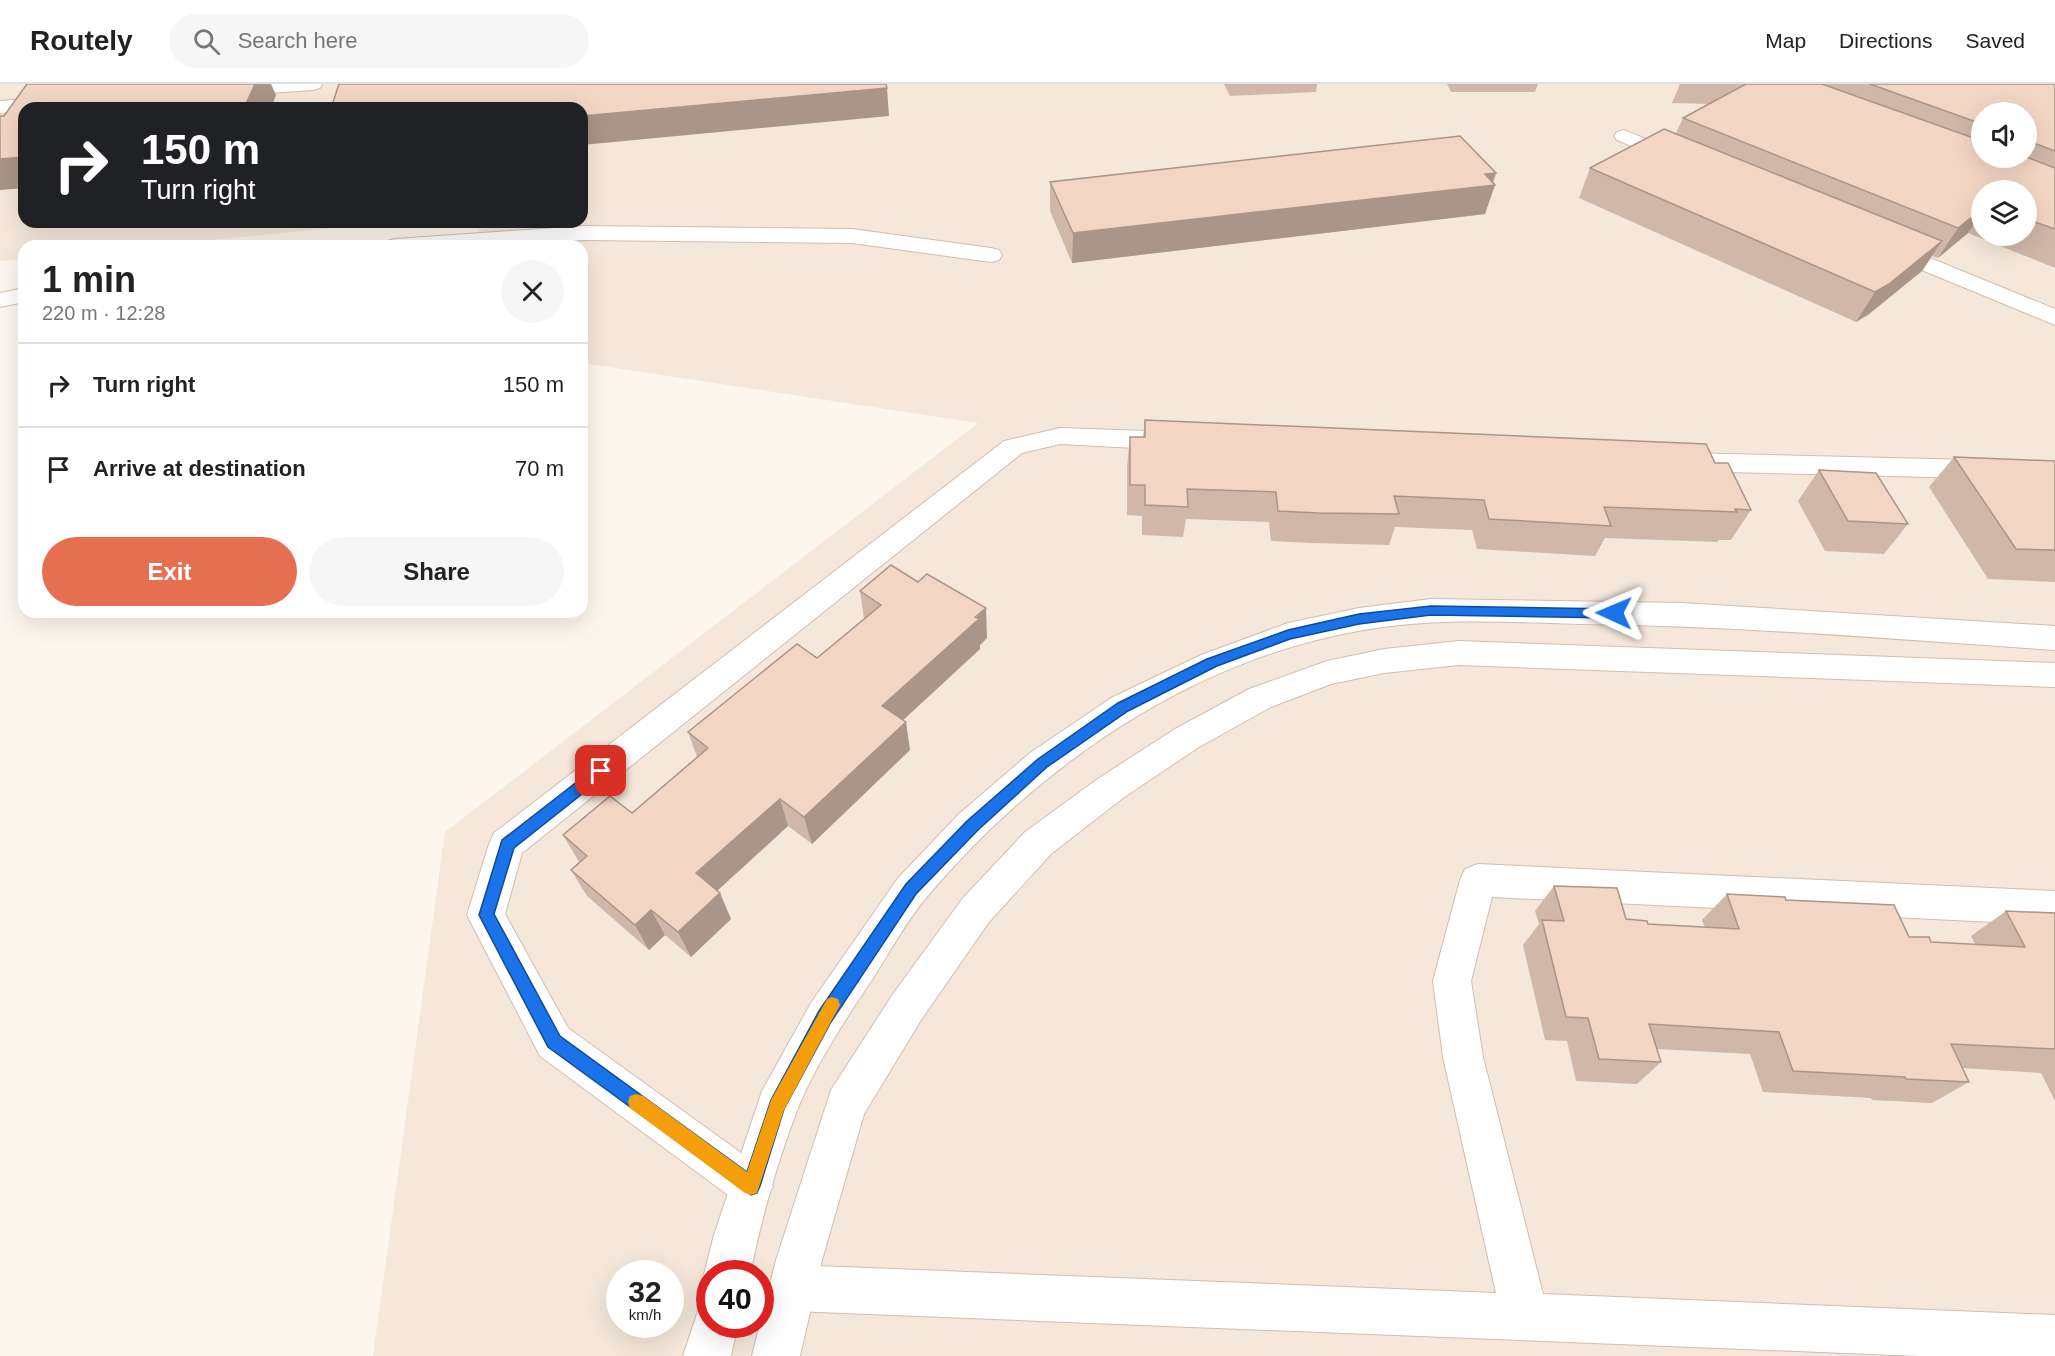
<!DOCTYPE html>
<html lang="en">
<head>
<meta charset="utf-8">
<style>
  :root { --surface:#fff; --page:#f6f6f6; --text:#222; --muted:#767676; --line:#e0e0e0; --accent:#e76f51 }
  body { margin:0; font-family:Helvetica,sans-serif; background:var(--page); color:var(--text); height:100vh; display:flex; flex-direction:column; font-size:22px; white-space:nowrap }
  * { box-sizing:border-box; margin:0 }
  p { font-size:20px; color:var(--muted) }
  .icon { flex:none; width:33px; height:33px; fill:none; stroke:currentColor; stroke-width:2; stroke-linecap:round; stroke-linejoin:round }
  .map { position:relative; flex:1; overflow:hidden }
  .drawer { position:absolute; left:18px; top:156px; width:570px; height:378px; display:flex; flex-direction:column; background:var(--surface); border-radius:18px; box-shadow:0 6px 24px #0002 }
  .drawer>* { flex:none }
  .hud { position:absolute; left:18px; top:18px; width:570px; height:126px; border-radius:18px; box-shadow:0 6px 24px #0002; background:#202124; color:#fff; overflow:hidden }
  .fabs { position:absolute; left:1971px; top:18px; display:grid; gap:12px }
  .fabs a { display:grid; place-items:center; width:66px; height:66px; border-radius:50%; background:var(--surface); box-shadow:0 6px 24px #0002; font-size:30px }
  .speed { position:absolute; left:606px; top:1176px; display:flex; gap:12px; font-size:30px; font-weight:700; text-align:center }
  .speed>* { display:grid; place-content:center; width:78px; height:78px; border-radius:50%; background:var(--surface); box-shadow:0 6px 24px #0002; line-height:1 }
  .speed small { font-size:15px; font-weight:400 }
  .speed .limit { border:9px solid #d22; background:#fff; color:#111 }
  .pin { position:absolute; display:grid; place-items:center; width:51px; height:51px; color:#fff; margin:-26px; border-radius:12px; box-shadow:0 3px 9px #0006 }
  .me { position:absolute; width:66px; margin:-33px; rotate:271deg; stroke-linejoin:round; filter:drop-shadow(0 0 4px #0008) }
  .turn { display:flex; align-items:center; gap:21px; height:126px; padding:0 24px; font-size:27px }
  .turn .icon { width:78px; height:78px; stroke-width:2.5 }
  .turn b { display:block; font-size:42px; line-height:51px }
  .round { display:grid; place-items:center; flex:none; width:63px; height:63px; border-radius:32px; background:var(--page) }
  .overview { display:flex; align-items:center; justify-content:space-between; height:102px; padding:0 24px }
  h1 { font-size:36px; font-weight:700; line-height:45px }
  .action { display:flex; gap:12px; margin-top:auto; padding:12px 24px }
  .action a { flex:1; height:69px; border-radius:36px; background:var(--accent); color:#fff; font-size:24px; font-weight:700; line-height:69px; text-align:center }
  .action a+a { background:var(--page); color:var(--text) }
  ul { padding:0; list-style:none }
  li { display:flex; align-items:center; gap:18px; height:84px; padding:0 24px; border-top:2px solid var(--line) }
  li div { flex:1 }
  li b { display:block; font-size:22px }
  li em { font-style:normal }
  header { display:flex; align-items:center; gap:36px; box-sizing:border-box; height:84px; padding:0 30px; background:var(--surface); border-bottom:2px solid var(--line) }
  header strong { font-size:28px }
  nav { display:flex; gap:33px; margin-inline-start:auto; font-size:21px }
  .search { width:420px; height:54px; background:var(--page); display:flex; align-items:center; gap:15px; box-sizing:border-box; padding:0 21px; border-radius:33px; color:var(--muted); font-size:22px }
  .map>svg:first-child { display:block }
</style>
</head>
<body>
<header>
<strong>Routely</strong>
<div class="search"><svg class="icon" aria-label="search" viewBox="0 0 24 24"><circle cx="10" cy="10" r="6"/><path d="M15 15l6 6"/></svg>Search here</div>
<nav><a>Map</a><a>Directions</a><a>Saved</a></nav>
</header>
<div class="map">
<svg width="2055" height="1272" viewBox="0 0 2055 1272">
  <rect width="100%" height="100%" fill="#fdf6ec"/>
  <path fill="#f5e8da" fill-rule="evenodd" d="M 0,0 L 2055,0 L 2055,1272 L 373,1272 L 445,748 L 978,339 L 582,279 L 582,162 L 488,162 L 474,138 L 582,138 L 582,24 L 24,24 L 24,138 L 390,138 L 153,162 L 24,162 L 24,175 L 0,177 ZM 1982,28 L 2026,28 L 2026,74 L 1982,74 ZM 1982,106 L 2026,106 L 2026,152 L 1982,152 ZM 620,1190 L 670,1190 L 670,1240 L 620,1240 ZM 710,1190 L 760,1190 L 760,1240 L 710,1240 Z"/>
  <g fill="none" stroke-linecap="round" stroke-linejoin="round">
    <defs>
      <path id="minor" d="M 226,0 L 322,0 L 320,4 L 313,6 L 226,12 L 219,10 L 217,6 L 219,2 Z
        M 55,13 L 62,15 L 65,19 L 62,23 L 24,24 L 24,27 L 0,29 L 0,17 Z
        M 1624,46 L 1688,72 L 1691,76 L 1688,80 L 1674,80 L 1617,56 L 1614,52 L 1617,48 Z
        M 583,142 L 852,145 L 991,164 L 999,166 L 1002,171 L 999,176 L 991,178 L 852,159 L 583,156 L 491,162 L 384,162 L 387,157 L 395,155 Z
        M 1886,156 L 2055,225 L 2055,241 L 1878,168 L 1875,163 L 1878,158 Z
        M 24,204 L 24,218 L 0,223 L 0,209 Z
        M 1060,344 L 1175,348 L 1184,351 L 1188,357 L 1184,363 L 1175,366 L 1060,360 L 1022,369 L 522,769 L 505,830 L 568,944 L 766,1087 L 773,1102 L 766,1117 L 751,1124 L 736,1117 L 540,972 L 467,831 L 489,760 L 494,749 L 1004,357 Z
        M 1685,369 L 2055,378 L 2055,396 L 1685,387 L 1675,384 L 1671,378 L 1675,372 Z
        M 1478,780 L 2055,807 L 2055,841 L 1492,813 L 1471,897 L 1483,973 L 1543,1210 L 2055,1231 L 2055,1272 L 1919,1272 L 793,1227 L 777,1220 L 770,1204 L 777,1188 L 793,1181 L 1496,1209 L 1443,973 L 1433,897 L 1460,796 L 1465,785 Z"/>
      <path id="tertiary" d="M 1431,515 L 1682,519 L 2055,542 L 2055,566 C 1896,555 1738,542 1579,540 C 1505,538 1431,533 1358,547 C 1187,578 1037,683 926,814 C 906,838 889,869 872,896 C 845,936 812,986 795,1032 C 776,1082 761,1137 750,1190 L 710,1190 L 710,1203 L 704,1190 L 714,1151 L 762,1007 L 811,919 L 898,794 L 959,730 L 1030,669 L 1111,614 L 1201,571 L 1288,539 L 1359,524 Z
        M 1459,557 L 2055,579 L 2055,603 L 1459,581 L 1384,589 L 1331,600 L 1271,623 L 1199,663 L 1123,714 L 1051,770 L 989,838 L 921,936 L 864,1030 L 822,1176 L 800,1272 L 752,1272 L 776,1176 L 831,1006 L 893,910 L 963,814 L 1025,748 L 1099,694 L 1175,645 L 1249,605 L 1327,577 L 1384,565 Z
        M 710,1219 L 710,1240 L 738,1240 L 731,1272 L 683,1272 L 699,1224 Z"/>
    </defs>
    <use href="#minor" stroke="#d1beb0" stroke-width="2"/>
    <use href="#tertiary" stroke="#d1beb0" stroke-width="2"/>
    <use href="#minor" fill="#fff" fill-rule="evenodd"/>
    <use href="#tertiary" fill="#fff" fill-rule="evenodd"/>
  </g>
  <path fill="#d1b7a8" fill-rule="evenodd" d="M 1224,0 L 1317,0 L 1316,8 L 1230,12 Z
    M 1447,0 L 1538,0 L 1535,8 L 1451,8 Z
    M 1680,0 L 2055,0 L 2055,184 L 1968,149 L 1938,174 L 1932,172 L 1922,187 L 1869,230 L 1856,238 L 1579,114 L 1590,84 L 1676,49 L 1683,34 L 1710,20 L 1672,19 ZM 1982,28 L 2026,28 L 2026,74 L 1982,74 ZM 1982,106 L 2026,106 L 2026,152 L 1982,152 Z
    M 1496,89 L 1485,130 L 1072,179 L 1050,127 L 1050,98 Z
    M 1145,336 L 1715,379 L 1751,426 L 1731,456 L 1719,456 L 1717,458 L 1605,454 L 1595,472 L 1477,465 L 1472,446 L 1395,443 L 1389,461 L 1311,459 L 1271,457 L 1269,438 L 1186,435 L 1183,453 L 1142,451 L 1142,432 L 1127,431 L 1127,383 L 1130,353 L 1143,353 Z
    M 1954,373 L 2055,377 L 2055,498 L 1988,495 L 1929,403 Z
    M 1819,386 L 1908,440 L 1884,470 L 1825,467 L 1798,417 Z
    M 860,507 L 987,554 L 980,561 L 980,565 L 903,636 L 910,666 L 812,760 L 788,742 L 717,807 L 731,835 L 691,873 L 665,851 L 649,866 L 587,812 L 571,786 L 579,778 L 563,751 L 632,729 L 697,673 L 688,648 L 817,574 L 864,535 Z
    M 1554,802 L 1626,835 L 1648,840 L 1705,843 L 1702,836 L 1727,810 L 1786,816 L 1909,853 L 1931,858 L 1975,860 L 1971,852 L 2006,827 L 2055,829 L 2055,1017 L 2041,989 L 1962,984 L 1969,998 L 1932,1019 L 1872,1016 L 1871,1014 L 1763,1008 L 1750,970 L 1657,965 L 1661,978 L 1637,1000 L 1576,997 L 1567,957 L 1545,956 L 1523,861 L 1539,840 L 1535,827 Z"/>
  <path fill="#aa9588" d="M 255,0 L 271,0 L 276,11 L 271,24 L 244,24 Z
    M 887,4 L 889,32 L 582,61 L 582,32 Z
    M 24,73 L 24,104 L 0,106 L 0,75 Z
    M 1496,89 L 1491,101 L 1495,101 L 1485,130 L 1072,179 L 1073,149 Z
    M 1982,125 L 1982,130 L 1968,149 L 1938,174 L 1958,144 Z
    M 1942,157 L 1922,187 L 1869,230 L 1856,238 L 1875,208 Z
    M 986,524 L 987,554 L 980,561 L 980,565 L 887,651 L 882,622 Z
    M 906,638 L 910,666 L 812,760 L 804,733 Z
    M 780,715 L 788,742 L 708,815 L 696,789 Z
    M 720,809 L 731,835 L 691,873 L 678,848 Z
    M 651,826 L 665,851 L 649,866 L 635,841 Z"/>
  <path fill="#f3d5c3" stroke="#aa9588" stroke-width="1.5" d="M 27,0 L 255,0 L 244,24 L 24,24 L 24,73 L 0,75 L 0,32 L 4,32 Z
    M 339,0 L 886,0 L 887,4 L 582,32 L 582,24 L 331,24 Z
    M 1746,0 L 1822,0 L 1982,57 L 1982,74 L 2026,73 L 2055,84 L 2055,145 L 2026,135 L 2026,106 L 1982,106 L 1982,125 L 1958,144 L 1683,34 Z
    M 1870,0 L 2055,0 L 2055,67 L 2026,56 L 2026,28 L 1982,28 L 1982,40 Z
    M 1664,45 L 1942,157 L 1889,200 L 1875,208 L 1590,84 Z
    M 1460,52 L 1496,89 L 1485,90 L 1495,101 L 1073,149 L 1050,98 Z
    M 1145,336 L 1706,360 L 1715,379 L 1728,379 L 1751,426 L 1735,425 L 1737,428 L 1604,423 L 1611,442 L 1489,435 L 1484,416 L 1394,412 L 1399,430 L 1319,429 L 1278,427 L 1276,408 L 1187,405 L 1188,423 L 1145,421 L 1145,401 L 1130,401 L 1130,353 L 1145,353 Z
    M 1954,373 L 2055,377 L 2055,466 L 2016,465 Z
    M 1819,386 L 1876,389 L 1908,440 L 1848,437 Z
    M 891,481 L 918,498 L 927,490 L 986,524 L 975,533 L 979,535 L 882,622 L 906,638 L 804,733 L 780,715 L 696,789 L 720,809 L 678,848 L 651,826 L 635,841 L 571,786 L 587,772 L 563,751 L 610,712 L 632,729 L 708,664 L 688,648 L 797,560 L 817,574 L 881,521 L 860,507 Z
    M 1554,802 L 1617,804 L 1626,835 L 1647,837 L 1648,840 L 1739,845 L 1727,810 L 1785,813 L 1786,816 L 1894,821 L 1909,853 L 1929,853 L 1931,858 L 2025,863 L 2006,827 L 2055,829 L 2055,965 L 1951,960 L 1969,998 L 1906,995 L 1905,993 L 1793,987 L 1779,948 L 1649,940 L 1661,978 L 1599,975 L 1588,934 L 1566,933 L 1542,836 L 1564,837 Z"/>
  <path fill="#1a73e8" stroke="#114b97" stroke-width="1.5" d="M 1431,522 L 1614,525 L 1620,529 L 1614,534 L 1431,531 L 1359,540 L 1290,555 L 1217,582 L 1128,627 L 1047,683 L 978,746 L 916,810 L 831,938 L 784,1025 L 760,1102 L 757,1109 L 751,1111 L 548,963 L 479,831 L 502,756 L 596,683 L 606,683 L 608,687 L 606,691 L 514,764 L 494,830 L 560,952 L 747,1088 L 771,1016 L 819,927 L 906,800 L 967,737 L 1038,675 L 1118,619 L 1207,575 L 1288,546 L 1359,530 Z"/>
  <path fill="#f59e0b" d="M 832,913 L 838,915 L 840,921 L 784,1026 L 757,1109 L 751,1111 L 745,1109 L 630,1024 L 628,1018 L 630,1012 L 636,1010 L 643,1012 L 747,1088 L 771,1016 L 827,915 Z"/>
</svg>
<div class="fabs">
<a><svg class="icon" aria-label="sound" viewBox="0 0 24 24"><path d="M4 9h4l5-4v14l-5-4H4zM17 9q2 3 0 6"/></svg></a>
<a><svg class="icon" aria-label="layers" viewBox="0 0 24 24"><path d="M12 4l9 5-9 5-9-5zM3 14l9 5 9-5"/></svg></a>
</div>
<div class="speed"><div>32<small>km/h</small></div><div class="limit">40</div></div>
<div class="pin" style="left:601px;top:687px;background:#d93025"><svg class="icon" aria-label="arrive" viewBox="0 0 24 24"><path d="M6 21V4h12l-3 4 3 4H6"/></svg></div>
<svg class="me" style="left:1614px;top:529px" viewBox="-20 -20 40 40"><path d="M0-17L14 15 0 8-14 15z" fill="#1a73e8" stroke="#fff" stroke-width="4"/></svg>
<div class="hud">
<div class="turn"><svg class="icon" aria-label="right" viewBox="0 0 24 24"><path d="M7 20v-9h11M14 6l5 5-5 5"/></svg><div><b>150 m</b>Turn right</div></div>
</div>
<section class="drawer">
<div class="overview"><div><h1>1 min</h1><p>220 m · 12:28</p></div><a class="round"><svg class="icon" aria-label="close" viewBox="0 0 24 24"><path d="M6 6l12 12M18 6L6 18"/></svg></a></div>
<ul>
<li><svg class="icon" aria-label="right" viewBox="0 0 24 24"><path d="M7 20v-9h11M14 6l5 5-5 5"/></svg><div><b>Turn right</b></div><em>150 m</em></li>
<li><svg class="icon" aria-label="arrive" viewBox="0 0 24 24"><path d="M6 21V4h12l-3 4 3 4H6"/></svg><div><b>Arrive at destination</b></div><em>70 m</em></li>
</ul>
<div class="action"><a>Exit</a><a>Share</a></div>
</section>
</div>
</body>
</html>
